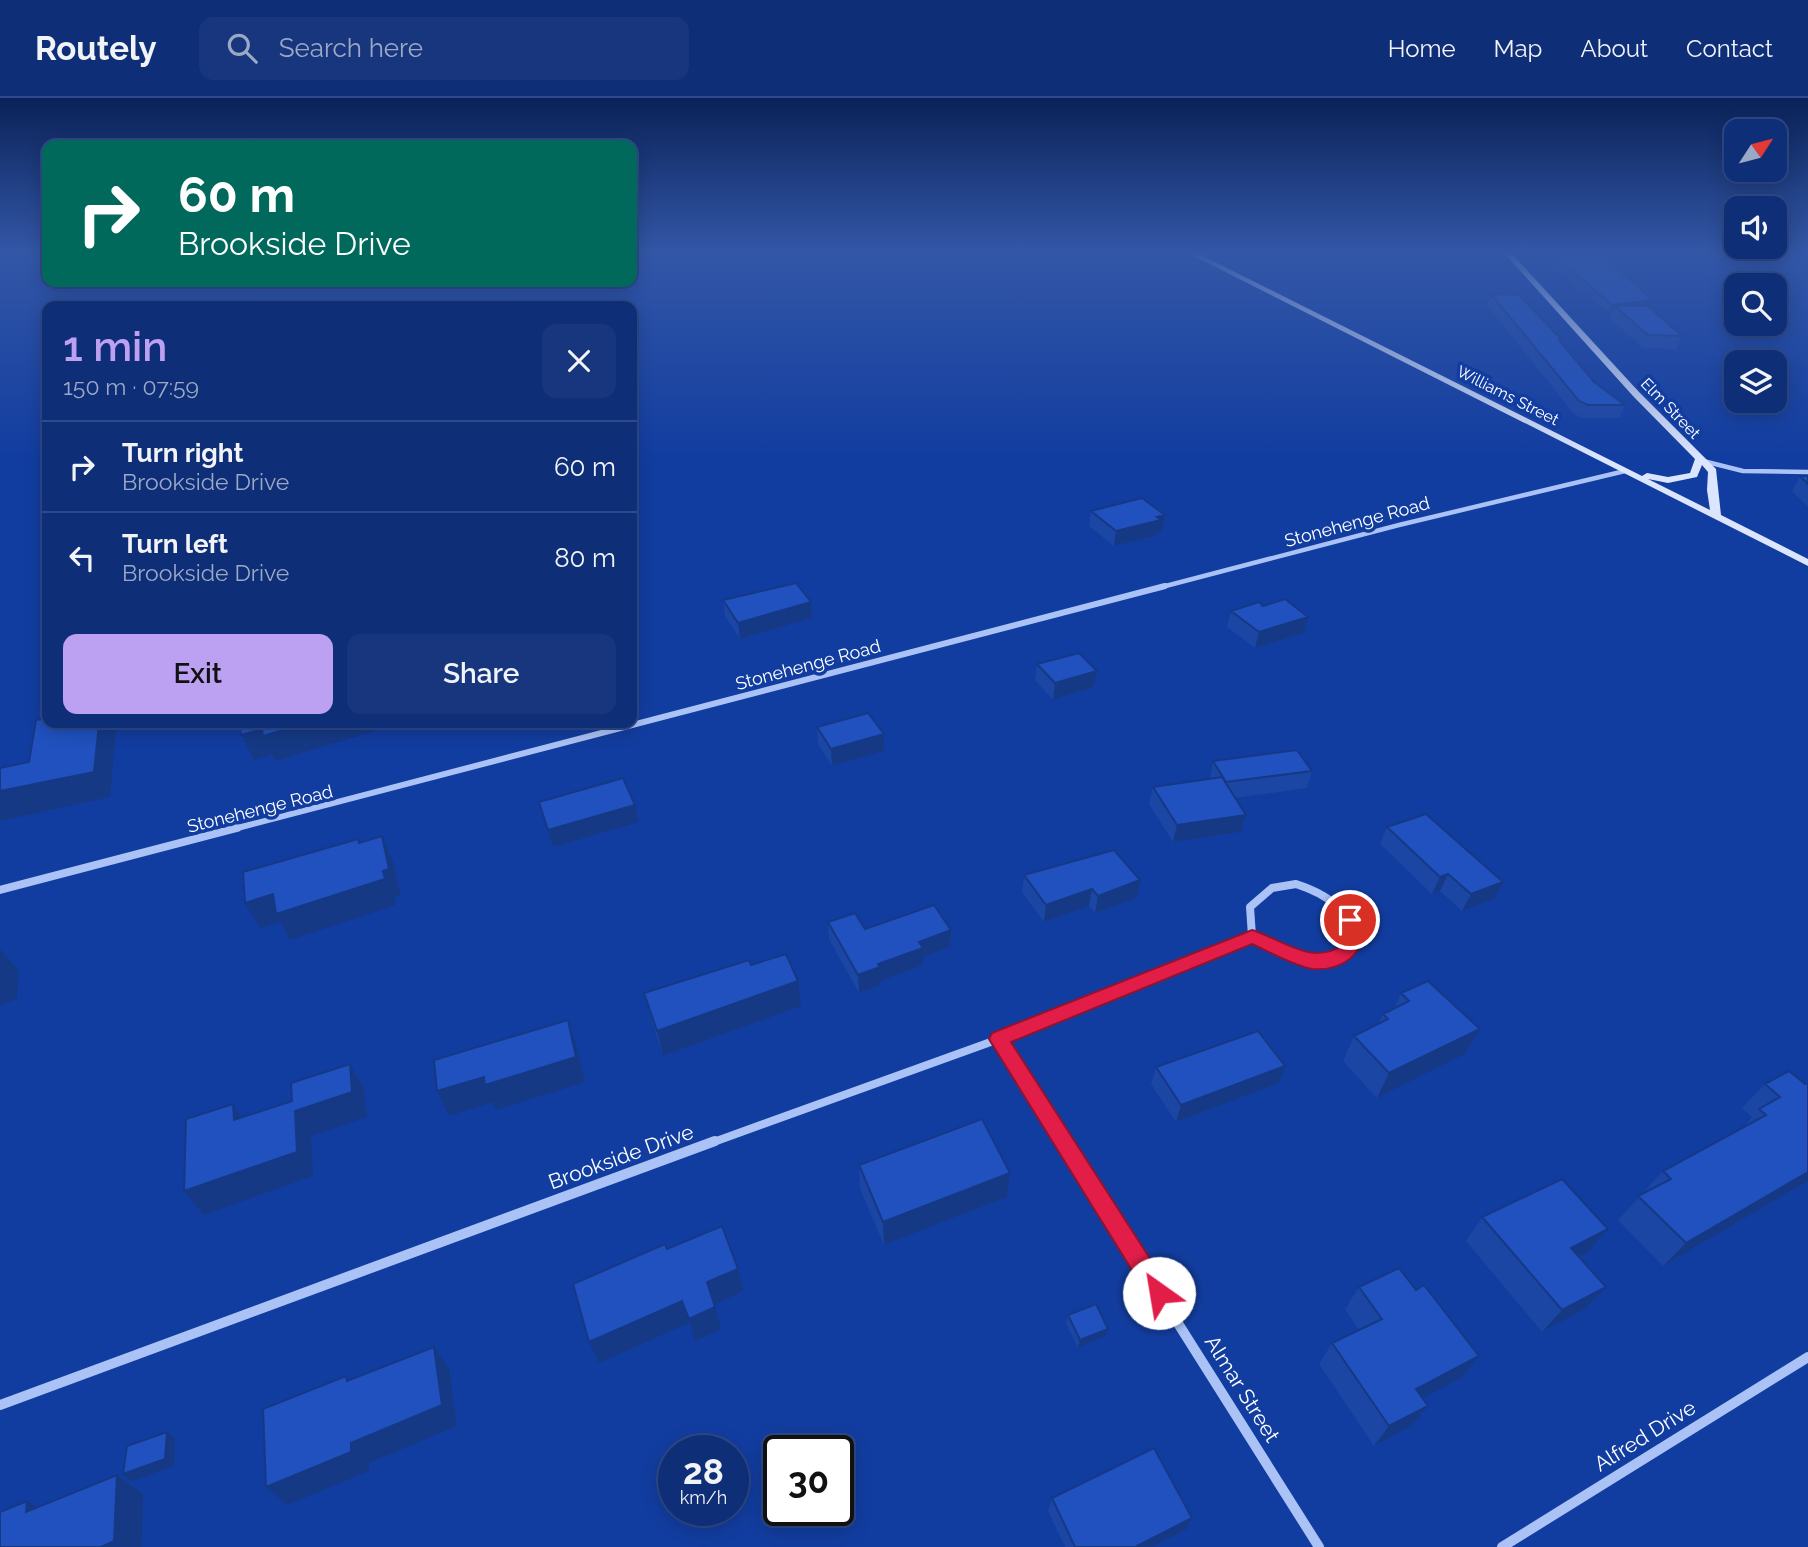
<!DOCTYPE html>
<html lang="en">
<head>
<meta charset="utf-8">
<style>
  :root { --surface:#0e2e78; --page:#17367d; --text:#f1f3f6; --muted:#9ba8c6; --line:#2e4a8a; --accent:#bca0f2 }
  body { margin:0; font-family:Raleway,sans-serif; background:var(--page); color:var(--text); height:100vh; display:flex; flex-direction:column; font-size:26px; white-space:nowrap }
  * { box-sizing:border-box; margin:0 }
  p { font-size:23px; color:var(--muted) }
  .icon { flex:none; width:38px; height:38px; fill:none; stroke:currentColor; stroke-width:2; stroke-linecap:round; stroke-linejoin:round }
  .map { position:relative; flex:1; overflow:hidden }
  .drawer { position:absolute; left:42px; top:203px; width:595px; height:427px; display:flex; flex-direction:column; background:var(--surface); border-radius:14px; box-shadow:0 4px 18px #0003,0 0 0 2px var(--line) }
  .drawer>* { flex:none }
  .banner { position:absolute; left:42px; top:42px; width:595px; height:147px; border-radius:14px; box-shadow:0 4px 18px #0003,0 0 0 2px var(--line); background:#00695c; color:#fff; overflow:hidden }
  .needle { width:46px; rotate:54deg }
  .buttons { position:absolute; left:1724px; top:21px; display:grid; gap:14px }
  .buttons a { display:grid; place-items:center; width:63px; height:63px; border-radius:14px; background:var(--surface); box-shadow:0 4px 18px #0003,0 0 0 2px var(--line); font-size:35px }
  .speed { position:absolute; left:658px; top:1337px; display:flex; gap:14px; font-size:35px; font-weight:700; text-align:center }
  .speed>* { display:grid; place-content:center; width:91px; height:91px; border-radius:50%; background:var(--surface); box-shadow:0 4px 18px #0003,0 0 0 2px var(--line); line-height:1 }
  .speed small { font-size:18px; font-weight:400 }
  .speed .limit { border:4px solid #111; border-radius:10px; background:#fff; color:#111 }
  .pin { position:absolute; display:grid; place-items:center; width:60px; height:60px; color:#fff; margin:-30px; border:4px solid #fff; border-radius:50%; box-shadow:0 2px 7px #0007 }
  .me { position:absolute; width:77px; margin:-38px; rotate:328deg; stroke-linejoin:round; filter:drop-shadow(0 0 5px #0008) }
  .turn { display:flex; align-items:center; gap:24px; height:147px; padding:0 21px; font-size:32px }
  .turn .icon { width:91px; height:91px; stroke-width:2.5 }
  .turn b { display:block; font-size:49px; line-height:60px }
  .round { display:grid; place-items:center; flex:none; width:74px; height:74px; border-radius:14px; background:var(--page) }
  .summary { display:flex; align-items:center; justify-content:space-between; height:119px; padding:0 21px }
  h1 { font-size:42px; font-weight:600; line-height:52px; color:var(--accent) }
  .cta { display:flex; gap:14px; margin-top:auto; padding:14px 21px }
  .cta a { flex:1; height:80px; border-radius:14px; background:var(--accent); color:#111; font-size:28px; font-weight:600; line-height:80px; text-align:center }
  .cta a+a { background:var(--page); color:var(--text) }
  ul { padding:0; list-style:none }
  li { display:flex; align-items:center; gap:21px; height:91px; padding:0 21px; border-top:2px solid var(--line) }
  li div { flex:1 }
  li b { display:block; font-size:26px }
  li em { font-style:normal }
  header { display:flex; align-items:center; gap:42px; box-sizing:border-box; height:98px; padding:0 35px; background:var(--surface); border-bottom:2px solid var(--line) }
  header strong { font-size:33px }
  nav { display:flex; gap:38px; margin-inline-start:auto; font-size:24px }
  .search { width:490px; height:63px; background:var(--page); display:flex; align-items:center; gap:18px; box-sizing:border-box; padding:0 24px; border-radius:14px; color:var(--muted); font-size:26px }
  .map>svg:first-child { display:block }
</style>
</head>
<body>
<header>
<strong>Routely</strong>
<div class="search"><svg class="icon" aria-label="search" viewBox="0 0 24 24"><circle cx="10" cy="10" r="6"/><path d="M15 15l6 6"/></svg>Search here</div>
<nav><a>Home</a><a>Map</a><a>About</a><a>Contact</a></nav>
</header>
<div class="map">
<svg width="1808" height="1449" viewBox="0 0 1808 1449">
  <rect width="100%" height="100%" fill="#123da0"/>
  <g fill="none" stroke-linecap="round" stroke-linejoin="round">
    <path stroke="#aac2f5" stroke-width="4.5" d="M 1703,363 L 1743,373 L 1808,374
      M 1158,490 L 1399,427 L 1625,373"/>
    <path stroke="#aac2f5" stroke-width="6" d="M 230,732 L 1165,488"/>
    <path stroke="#aac2f5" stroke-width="8" d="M 1296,786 C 1329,797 1348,810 1353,846 L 1343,859 L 1308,863 L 1252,838 L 1250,809 L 1272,790 Z
      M 0,792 L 237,730
      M 999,941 L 1065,1045
      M 711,1045 L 999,941 L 1252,838"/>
    <path stroke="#aac2f5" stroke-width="10" d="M 1063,1043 L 1319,1449
      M 0,1307 L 715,1043
      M 1502,1449 L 1808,1259"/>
    <path fill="#dbe5fd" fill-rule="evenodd" d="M 1190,156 L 1199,156 L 1642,378 L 1647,375 L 1668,379 L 1690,375 L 1695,361 L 1633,298 L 1505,156 L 1512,156 L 1639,294 L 1716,371 L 1721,417 L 1808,461 L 1808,468 ZM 1702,367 L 1708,374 L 1707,392 L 1710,412 L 1648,381 L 1668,385 L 1697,379 Z"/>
  </g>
  <path fill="#1c46a4" d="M 1263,156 L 1324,156 L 1324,159 L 1281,165 Z
    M 1544,156 L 1602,156 L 1649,209 L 1682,238 L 1676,251 L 1643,250 L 1610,220 L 1612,214 L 1609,215 L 1554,168 Z
    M 1491,196 L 1562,242 L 1561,244 L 1594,284 L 1625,307 L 1619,320 L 1583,320 L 1574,316 L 1487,207 Z
    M 1800,378 L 1808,378 L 1808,409 L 1792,393 Z
    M 1091,413 L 1162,433 L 1159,434 L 1158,437 L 1114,448 L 1089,428 Z
    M 723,502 L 811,504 L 812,520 L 740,541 L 725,518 Z
    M 1231,513 L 1304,535 L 1255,550 L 1227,529 Z
    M 1037,566 L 1094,589 L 1053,602 L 1035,582 Z
    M 817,629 L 884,653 L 832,668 L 818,646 Z
    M 1213,663 L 1312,673 L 1307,690 L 1235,700 L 1246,717 L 1241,734 L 1173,744 L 1149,706 L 1153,689 L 1210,681 Z
    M 1387,729 L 1494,801 L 1462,813 L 1440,793 L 1432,796 L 1380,746 Z
    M 1024,777 L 1137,800 L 1095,815 L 1089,808 L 1044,824 L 1022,794 Z
    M 828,824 L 865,831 L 951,832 L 950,849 L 923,859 L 923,867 L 880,883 L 880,887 L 859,895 L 829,841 Z
    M 751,867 L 801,908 L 663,958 L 651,920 L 644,895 Z
    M 1401,895 L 1480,931 L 1465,956 L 1377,1000 L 1343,963 L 1354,938 L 1378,926 L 1383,916 L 1394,911 Z
    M 1156,969 L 1279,985 L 1176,1024 L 1151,986 Z
    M 1789,973 L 1808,1083 L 1663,1168 L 1618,1122 L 1663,1073 L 1743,1030 L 1752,1019 L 1742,1010 L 1765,986 Z
    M 859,1067 L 1010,1075 L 1007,1099 L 884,1147 L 860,1091 Z
    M 1482,1119 L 1608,1131 L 1588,1154 L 1579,1159 L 1606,1189 L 1585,1211 L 1542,1234 L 1466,1143 Z
    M 1359,1189 L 1416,1192 L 1479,1258 L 1462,1280 L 1422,1300 L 1411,1328 L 1374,1348 L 1319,1266 L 1332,1245 L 1359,1232 L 1345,1211 Z
    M 1068,1217 L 1108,1231 L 1106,1238 L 1078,1250 L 1066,1225 Z
    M 1052,1400 L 1192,1420 L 1186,1432 L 1152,1449 L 1065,1449 L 1048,1413 Z"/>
  <path fill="#163986" d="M 1283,156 L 1324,156 L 1324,159 L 1281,165 Z
    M 1652,202 L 1648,209 L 1615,208 L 1612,214 L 1609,215 L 1612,207 Z
    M 1165,417 L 1162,433 L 1159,434 L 1158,437 L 1114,448 L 1116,433 Z
    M 811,504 L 812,520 L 740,541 L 738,525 Z
    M 1308,519 L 1304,535 L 1255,550 L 1259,534 Z
    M 1097,573 L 1094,589 L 1053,602 L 1055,585 Z
    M 99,625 L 111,625 L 116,633 L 110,699 L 0,723 L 0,693 Z
    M 308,625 L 391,625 L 392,628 L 275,663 L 272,657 L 254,662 L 241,637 L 262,631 Z
    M 884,636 L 884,653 L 832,668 L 831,651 Z
    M 635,707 L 639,724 L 553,749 L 548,732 Z
    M 1246,717 L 1241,734 L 1173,744 L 1177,727 Z
    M 382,738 L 393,764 L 401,797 L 394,799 L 396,807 L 290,842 L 280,824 L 260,830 L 245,805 L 273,796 L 383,773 Z
    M 1448,776 L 1440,793 L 1432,796 L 1440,779 Z
    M 1140,782 L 1137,800 L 1095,815 L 1098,798 Z
    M 1503,784 L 1494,801 L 1462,813 L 1471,796 Z
    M 1092,791 L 1089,808 L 1044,824 L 1046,807 Z
    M 951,832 L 950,849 L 923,859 L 923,867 L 880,883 L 880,887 L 859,895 L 858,877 L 919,844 Z
    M 0,851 L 18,872 L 17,901 L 0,907 Z
    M 798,883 L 801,908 L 663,958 L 657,933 Z
    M 568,922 L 576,947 L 585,984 L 496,1012 L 493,1004 L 449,1018 L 437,993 Z
    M 1480,931 L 1465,956 L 1377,1000 L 1389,975 Z
    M 350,966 L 364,991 L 367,1019 L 311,1038 L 313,1078 L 204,1117 L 184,1093 L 295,1013 Z
    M 1285,968 L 1279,985 L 1176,1024 L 1181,1007 Z
    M 233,1006 L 250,1031 L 234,1022 Z
    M 1808,1074 L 1808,1083 L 1663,1168 L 1686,1145 Z
    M 1010,1075 L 1007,1099 L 884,1147 L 883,1124 Z
    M 1608,1131 L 1588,1154 L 1552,1173 L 1571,1150 Z
    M 738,1171 L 743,1193 L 713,1207 L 707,1184 Z
    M 1606,1189 L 1585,1211 L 1542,1234 L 1562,1212 Z
    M 682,1203 L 689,1225 L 599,1265 L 589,1244 Z
    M 715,1209 L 721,1231 L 695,1243 L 689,1221 Z
    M 1108,1231 L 1106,1238 L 1078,1250 L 1080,1242 Z
    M 434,1249 L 449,1270 L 457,1328 L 369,1365 L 369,1373 L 287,1407 L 266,1389 L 351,1345 Z
    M 1479,1258 L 1462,1280 L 1400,1312 L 1416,1291 Z
    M 1428,1308 L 1411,1328 L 1374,1348 L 1389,1328 Z
    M 167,1334 L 175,1340 L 174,1368 L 132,1383 L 123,1376 Z
    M 117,1377 L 143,1396 L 142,1449 L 101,1449 Z
    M 27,1403 L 57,1421 L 26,1414 Z
    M 1192,1420 L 1186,1432 L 1152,1449 L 1135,1449 Z"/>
  <path fill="#2051bf" stroke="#163986" stroke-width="2" d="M 1553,156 L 1602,156 L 1652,202 L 1612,207 Z
    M 1491,196 L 1519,197 L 1562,242 L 1559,242 L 1594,284 L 1625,307 L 1588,307 L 1579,303 Z
    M 1615,208 L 1648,208 L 1682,238 L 1648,237 Z
    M 1800,378 L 1808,378 L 1808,386 Z
    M 1142,400 L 1165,417 L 1157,419 L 1161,422 L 1116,433 L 1091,413 Z
    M 796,485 L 811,504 L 738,525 L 723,502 Z
    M 1285,501 L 1308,519 L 1259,534 L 1231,513 L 1259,504 L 1263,508 Z
    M 1079,555 L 1097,573 L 1055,585 L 1037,566 Z
    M 868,615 L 884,636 L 831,651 L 817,629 Z
    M 47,620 L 47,625 L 99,625 L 94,674 L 0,693 L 0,670 L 29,664 L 36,622 Z
    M 239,625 L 308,625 L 263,638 L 262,631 L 241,637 Z
    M 1297,652 L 1312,673 L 1226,684 L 1213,663 Z
    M 1222,679 L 1246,717 L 1177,727 L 1153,689 Z
    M 623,680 L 635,707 L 548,732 L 539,704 Z
    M 1426,716 L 1503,784 L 1471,796 L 1448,776 L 1440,779 L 1387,729 Z
    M 382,738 L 389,771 L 383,773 L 385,781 L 276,816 L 273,796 L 245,805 L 243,774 L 358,741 L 359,745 Z
    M 1114,752 L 1140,782 L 1098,798 L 1092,791 L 1046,807 L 1024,777 Z
    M 934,807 L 951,832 L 919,844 L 923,850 L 878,866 L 880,869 L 858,877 L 828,824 L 855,815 L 865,831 Z
    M 786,856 L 798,883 L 657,933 L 644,895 L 749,862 L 751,867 Z
    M 1428,883 L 1480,931 L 1389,975 L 1354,938 L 1388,921 L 1383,916 L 1409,903 L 1401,895 Z
    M 568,922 L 576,959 L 485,987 L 484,979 L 437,993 L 434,962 Z
    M 1258,933 L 1285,968 L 1181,1007 L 1156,969 Z
    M 350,966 L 352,994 L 295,1013 L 297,1054 L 184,1093 L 186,1021 L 233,1006 L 234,1022 L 292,1003 L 291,985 Z
    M 1789,973 L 1805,986 L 1808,985 L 1808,1074 L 1686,1145 L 1638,1098 L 1671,1081 L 1663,1073 L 1766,1017 L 1759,1011 L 1780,999 L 1765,986 Z
    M 982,1021 L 1010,1075 L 883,1124 L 859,1067 Z
    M 1562,1081 L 1608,1131 L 1571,1150 L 1606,1189 L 1562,1212 L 1482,1119 Z
    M 722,1128 L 738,1171 L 707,1184 L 715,1209 L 689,1221 L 682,1203 L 589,1244 L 573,1186 L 665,1146 L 667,1151 Z
    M 1399,1170 L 1416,1192 L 1424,1187 L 1479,1258 L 1416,1291 L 1428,1308 L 1389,1328 L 1332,1245 L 1382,1221 L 1359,1189 Z
    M 1096,1206 L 1108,1231 L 1080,1242 L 1068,1217 Z
    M 434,1249 L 442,1307 L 351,1345 L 351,1354 L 266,1389 L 263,1311 L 346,1278 L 347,1283 Z
    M 167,1334 L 165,1361 L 123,1376 L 127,1348 Z
    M 1154,1350 L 1192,1420 L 1135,1449 L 1075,1449 L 1052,1400 Z
    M 117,1377 L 114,1443 L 101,1449 L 0,1449 L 0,1414 L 27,1403 L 26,1414 Z"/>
  <linearGradient id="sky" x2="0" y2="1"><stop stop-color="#0a2258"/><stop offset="0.43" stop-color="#3357a7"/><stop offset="1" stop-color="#3357a7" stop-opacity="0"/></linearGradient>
  <rect width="1808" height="359" fill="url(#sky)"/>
  <path fill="#e11d48" stroke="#92132f" stroke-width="2" d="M 1350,815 L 1356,817 C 1374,849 1346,874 1313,871 C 1296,869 1268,853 1252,846 L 1011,944 L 1167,1187 L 1170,1195 L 1167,1203 L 1159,1206 L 1151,1203 L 992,946 L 989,941 L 992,935 L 1252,832 C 1284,842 1311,868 1343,847 L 1346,833 L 1341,822 L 1344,817 Z"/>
  <g text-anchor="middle" stroke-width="7" stroke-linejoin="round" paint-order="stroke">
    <g font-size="16" fill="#fff" stroke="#123da0">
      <text transform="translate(1508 297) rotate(27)" y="6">Williams Street</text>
      <text transform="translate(1671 310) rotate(46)" y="6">Elm Street</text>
    </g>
    <g font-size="18" fill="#fff" stroke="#123da0">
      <text transform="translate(1357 424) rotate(-15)" y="6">Stonehenge Road</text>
      <text transform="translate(808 567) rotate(-15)" y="6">Stonehenge Road</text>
      <text transform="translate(260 711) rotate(-14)" y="6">Stonehenge Road</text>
    </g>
    <g font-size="21" fill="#fff" stroke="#123da0">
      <text transform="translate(621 1059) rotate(-20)" y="7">Brookside Drive</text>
      <text transform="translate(1242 1291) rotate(58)" y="7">Almar Street</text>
      <text transform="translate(1645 1338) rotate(-32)" y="7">Alfred Drive</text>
    </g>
  </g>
</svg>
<div class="buttons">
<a><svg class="needle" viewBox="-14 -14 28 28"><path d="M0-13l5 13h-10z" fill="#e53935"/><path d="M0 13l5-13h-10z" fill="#9ba8c6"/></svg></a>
<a><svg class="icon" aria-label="sound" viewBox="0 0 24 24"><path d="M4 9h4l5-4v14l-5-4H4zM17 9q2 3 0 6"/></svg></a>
<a><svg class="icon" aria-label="search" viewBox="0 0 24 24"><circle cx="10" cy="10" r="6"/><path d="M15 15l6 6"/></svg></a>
<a><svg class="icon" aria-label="layers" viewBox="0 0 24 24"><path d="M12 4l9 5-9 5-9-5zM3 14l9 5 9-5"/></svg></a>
</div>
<div class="speed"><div>28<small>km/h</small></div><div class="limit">30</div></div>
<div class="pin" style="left:1350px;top:822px;background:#d93025"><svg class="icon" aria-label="arrive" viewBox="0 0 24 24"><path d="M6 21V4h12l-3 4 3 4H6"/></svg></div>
<svg class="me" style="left:1159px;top:1195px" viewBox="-20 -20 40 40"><circle r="19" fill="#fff"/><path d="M0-13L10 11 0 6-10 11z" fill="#e11d48"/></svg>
<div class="banner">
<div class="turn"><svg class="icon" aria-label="right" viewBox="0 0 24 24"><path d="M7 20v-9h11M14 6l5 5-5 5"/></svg><div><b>60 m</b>Brookside Drive</div></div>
</div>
<section class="drawer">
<div class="summary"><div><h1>1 min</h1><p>150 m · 07:59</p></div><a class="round"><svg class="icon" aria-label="close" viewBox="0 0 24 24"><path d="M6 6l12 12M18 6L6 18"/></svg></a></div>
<ul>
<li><svg class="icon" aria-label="right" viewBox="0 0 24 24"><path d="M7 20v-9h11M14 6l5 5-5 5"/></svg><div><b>Turn right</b><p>Brookside Drive</p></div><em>60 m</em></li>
<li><svg class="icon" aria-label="left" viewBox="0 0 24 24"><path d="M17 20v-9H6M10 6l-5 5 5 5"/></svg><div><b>Turn left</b><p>Brookside Drive</p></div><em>80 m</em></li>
</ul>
<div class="cta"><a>Exit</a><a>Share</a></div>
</section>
</div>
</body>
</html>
